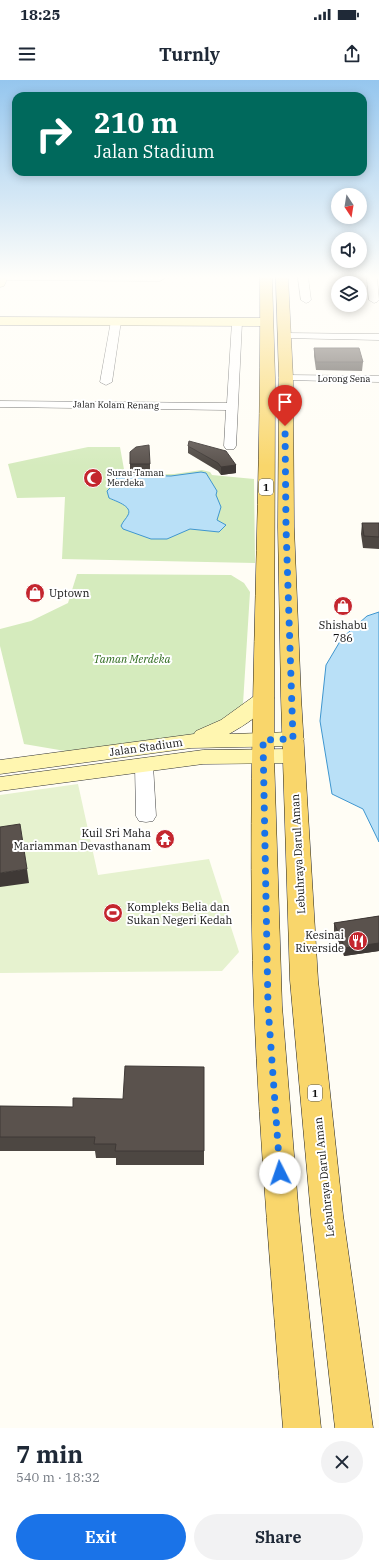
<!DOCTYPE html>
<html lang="en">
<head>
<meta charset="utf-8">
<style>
  :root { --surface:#fff; --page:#f2f2f3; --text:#1f2937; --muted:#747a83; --accent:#1a73e8 }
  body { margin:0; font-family:"IBM Plex Serif",serif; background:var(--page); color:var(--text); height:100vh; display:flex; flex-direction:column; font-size:15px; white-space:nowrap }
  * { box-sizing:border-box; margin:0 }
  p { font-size:13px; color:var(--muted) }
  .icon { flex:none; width:22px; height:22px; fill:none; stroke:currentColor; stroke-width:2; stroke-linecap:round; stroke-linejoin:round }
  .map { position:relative; height:1348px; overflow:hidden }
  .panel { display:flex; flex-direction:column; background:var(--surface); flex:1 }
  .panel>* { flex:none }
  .guide { position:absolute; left:12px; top:12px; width:355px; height:84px; border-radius:12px; box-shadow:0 2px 10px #0003; background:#00695c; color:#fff; overflow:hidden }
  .needle { width:26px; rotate:168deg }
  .fabs { position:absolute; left:331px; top:108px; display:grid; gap:8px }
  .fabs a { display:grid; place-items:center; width:36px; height:36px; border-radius:50%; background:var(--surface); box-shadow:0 2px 10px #0003; font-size:20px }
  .pin { position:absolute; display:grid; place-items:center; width:34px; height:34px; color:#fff; margin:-41px -17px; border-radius:50% 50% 50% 0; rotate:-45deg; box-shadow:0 0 4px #0007 }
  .pin .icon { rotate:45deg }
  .me { position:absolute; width:44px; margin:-22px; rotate:356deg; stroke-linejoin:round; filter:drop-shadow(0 0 3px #0008) }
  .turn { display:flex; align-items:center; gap:14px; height:84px; padding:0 16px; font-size:18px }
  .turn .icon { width:52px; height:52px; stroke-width:2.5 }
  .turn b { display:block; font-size:28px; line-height:34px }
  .round { display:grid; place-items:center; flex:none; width:42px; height:42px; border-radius:21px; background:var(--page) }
  .overview { display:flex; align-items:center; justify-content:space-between; height:68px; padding:0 16px }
  h1 { font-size:24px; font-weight:800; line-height:30px }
  .primary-button { display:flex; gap:8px; margin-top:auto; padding:8px 16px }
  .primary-button a { flex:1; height:46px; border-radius:24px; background:var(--accent); color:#fff; font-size:16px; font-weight:800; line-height:46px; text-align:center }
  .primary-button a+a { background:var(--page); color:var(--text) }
  .status { display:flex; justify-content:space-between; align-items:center; height:28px; padding:0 20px; background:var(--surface); direction:ltr }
  .status svg { height:11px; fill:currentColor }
  header { display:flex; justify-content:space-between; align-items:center; height:52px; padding:0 16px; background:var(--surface); font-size:18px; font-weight:800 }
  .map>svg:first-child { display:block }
</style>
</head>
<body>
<div class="status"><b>18:25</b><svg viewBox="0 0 49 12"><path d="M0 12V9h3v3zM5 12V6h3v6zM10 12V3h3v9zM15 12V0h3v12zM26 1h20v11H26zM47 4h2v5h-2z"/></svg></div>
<header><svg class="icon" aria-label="menu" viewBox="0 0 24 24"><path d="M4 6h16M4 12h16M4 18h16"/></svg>Turnly<svg class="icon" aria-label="share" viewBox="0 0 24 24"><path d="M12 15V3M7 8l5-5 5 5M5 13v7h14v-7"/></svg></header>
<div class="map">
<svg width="379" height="1348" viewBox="0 0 379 1348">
  <rect width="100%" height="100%" fill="#fffdf5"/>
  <path fill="#d5ebbd" d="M 88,367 L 120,367 L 125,395 L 174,394 L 202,390 L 210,392 L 212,395 L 254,399 L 255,483 L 62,479 L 65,417 L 17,418 L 8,384 Z
    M 77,494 L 231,495 L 244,503 L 250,512 L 243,624 L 231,634 L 199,654 L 77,673 L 24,664 L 0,566 L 0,549 L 31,541 L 68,523 Z"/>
  <path fill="#e6f2cf" d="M 78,704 L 98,795 L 209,779 L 239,872 L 222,891 L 0,893 L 0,715 Z"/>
  <path fill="#b9e0f7" stroke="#3f96cf" d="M 201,392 L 206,393 L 217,411 L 216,415 L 221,427 L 217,440 L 226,445 L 219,452 L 190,449 L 167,459 L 151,459 L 123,449 L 121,446 C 123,441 126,439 128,435 C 133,426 115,421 109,418 L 107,411 L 118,400 L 116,398 L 124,395 L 171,396 Z
    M 379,532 L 379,762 L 363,729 L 332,714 L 320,641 L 326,585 L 342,558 L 367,536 Z"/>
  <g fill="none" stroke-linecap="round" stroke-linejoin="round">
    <defs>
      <path id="street" d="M 0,197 L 164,197 L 165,198 L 160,201 L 2,200 Z
        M 298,197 L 308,197 L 311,220 L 309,222 L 306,223 L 301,220 Z
        M 367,197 L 377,197 L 379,220 L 377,222 L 374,223 L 369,220 Z
        M 116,238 L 121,241 L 112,302 L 106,305 L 100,302 L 111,241 Z
        M 237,239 L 242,242 L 236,366 L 234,369 L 226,369 L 224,366 L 226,330 L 0,327 L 0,321 L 227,323 L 232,242 Z
        M 285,253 L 379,254 L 379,260 L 281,258 L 280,256 L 281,254 Z
        M 286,295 L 379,296 L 379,302 L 282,300 L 280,298 L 282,296 Z
        M 144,679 L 150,681 L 153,685 L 156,736 L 153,741 L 146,742 L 139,741 L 136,736 L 135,685 L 138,681 Z"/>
      <path id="secondary" d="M 0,197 L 8,197 L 4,206 L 0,207 Z
        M 0,237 L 267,238 L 273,242 L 267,246 L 0,245 Z
        M 264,612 L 271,614 L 274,618 C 264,633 245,645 229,654 L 293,652 L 301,654 L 304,659 L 301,664 L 293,666 L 191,668 L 0,694 L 0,680 L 194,654 L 196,651 L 221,640 L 257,614 Z
        M 293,669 L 301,671 L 304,676 L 301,681 L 293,683 L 203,684 L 0,711 L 0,697 L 203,670 Z"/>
      <path id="primary" d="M 260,197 L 272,197 L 275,298 L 274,676 L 282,926 L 299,1137 L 321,1348 L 283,1348 C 272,1208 260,1067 254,926 C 245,683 262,440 260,197 Z
        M 276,197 L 288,197 L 293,298 L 294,447 L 301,617 L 318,900 L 343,1135 L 373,1348 L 335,1348 L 311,1135 L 290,900 L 281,617 L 278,447 L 279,298 Z"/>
    </defs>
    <use href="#street" stroke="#444" stroke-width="1"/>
    <use href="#secondary" stroke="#333" stroke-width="1"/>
    <use href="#primary" stroke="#222" stroke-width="1"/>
    <use href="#street" fill="#fff" fill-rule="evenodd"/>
    <use href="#secondary" fill="#fff6b0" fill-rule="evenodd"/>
    <use href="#primary" fill="#f9d66b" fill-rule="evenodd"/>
  </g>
  <path fill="#4d4742" d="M 314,268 L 363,282 L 362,291 L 316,290 L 314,276 Z
    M 188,366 L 236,385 L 236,393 L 221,395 L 218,391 L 188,373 Z
    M 130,372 L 150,384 L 150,393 L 130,393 Z
    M 362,443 L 379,443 L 379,469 L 363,468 L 361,454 Z
    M 379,836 L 379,871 L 344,876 L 334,851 L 334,843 Z
    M 0,1026 L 73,1027 L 204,1071 L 204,1085 L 116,1085 L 116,1078 L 96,1078 L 95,1071 L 0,1071 Z"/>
  <path fill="#3f3936" d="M 236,385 L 236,393 L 221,395 L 221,387 Z
    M 27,789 L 29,803 L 0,807 L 0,793 Z
    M 379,863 L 379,871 L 344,876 L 345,868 Z"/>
  <path fill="#5a524d" stroke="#3f3936" d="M 314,268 L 359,268 L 363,282 L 316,282 Z
    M 189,361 L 226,371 L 236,385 L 221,387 L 218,383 L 188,366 Z
    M 149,365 L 150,384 L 130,384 L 130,372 L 136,367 Z
    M 362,443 L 379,443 L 379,457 L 364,456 Z
    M 20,744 L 27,789 L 0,793 L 0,747 Z
    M 379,836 L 379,863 L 345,868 L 334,843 Z
    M 125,986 L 204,987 L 204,1071 L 115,1071 L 116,1064 L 94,1064 L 95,1057 L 0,1057 L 0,1026 L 73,1027 L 73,1018 L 123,1019 Z"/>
  <linearGradient id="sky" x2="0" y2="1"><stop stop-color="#95c6ee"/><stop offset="0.51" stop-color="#fffefa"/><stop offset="1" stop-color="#fffefa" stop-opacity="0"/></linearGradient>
  <rect width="379" height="386" fill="url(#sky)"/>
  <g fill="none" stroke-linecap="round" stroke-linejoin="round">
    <path stroke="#1a73e8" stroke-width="7" stroke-dasharray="0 12.6" d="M 280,1093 L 268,926 L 263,660 L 293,659 L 286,447 L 285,346"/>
  </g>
  <defs>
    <symbol id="mosque-disc" viewBox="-11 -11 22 22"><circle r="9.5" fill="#c4262e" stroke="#fff"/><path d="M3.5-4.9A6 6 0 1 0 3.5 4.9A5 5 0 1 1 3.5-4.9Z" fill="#fff"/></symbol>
    <symbol id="shop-disc" viewBox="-11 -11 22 22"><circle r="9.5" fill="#c4262e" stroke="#fff"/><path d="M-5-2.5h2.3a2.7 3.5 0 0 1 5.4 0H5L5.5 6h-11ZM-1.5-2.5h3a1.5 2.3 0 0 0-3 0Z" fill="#fff"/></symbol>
    <symbol id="temple-disc" viewBox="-11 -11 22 22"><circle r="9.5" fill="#c4262e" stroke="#fff"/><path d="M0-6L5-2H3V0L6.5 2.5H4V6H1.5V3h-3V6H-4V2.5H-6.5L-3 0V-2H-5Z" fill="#fff"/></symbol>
    <symbol id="stadium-disc" viewBox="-11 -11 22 22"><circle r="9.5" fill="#c4262e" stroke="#fff"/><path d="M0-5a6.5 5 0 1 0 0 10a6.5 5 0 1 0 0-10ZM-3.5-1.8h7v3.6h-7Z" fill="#fff"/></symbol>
    <symbol id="restaurant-disc" viewBox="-11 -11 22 22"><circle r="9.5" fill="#c4262e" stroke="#fff"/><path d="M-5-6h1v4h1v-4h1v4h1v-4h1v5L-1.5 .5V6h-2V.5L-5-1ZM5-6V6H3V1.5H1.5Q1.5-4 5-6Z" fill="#fff"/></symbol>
  </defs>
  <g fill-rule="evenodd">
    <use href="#mosque-disc" x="82" y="387" width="22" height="22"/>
    <use href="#shop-disc" x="24" y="502" width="22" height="22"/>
    <use href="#shop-disc" x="332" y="515" width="22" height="22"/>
    <use href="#temple-disc" x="154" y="748" width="22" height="22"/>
    <use href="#stadium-disc" x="102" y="822" width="22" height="22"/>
    <use href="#restaurant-disc" x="347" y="850" width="22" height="22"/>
  </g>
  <g text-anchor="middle" stroke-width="4" stroke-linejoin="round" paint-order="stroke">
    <g font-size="9" fill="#111" stroke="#fff">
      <text x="344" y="302">Lorong Sena</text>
      <text transform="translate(116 325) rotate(1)" y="3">Jalan Kolam Renang</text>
    </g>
    <g font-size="9" fill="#111" stroke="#fff" text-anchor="start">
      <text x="107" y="396">Surau Taman<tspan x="107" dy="10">Merdeka</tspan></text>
    </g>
    <g fill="#fff" stroke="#585858" stroke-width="1">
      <rect x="259" y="399" width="14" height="16" rx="3"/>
      <rect x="308" y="1005" width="14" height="16" rx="3"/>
    </g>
    <g font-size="10" font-weight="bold" fill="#111">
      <text x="266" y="411">1</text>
      <text x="315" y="1017">1</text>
    </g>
    <g font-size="11" fill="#111" stroke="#fff" text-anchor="start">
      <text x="49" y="517">Uptown</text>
      <text x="343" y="549" text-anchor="middle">Shishabu<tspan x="343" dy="13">786</tspan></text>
      <text x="151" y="757" text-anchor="end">Kuil Sri Maha<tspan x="151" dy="13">Mariamman Devasthanam</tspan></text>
      <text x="127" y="831">Kompleks Belia dan<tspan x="127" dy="13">Sukan Negeri Kedah</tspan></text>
      <text x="344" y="859" text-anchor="end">Kesinai<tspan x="344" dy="13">Riverside</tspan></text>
    </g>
    <g font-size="11" font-style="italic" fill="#2f6b1f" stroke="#fff">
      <text x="132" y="583">Taman Merdeka</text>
    </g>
    <g font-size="11" fill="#111" stroke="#fff">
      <text transform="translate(146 667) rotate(-8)" y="4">Jalan Stadium</text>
      <text transform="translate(298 774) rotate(-93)" y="4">Lebuhraya Darul Aman</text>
      <text transform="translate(324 1097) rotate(-96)" y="4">Lebuhraya Darul Aman</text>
    </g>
  </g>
</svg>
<div class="fabs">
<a><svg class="needle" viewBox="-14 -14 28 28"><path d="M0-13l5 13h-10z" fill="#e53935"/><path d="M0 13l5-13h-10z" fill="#747a83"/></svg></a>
<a><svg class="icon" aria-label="sound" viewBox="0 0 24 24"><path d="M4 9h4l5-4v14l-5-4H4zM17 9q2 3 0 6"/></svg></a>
<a><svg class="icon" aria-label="layers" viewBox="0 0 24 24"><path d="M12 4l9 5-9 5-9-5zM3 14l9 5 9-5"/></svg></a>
</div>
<div class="pin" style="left:285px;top:346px;background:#d93025"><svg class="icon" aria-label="arrive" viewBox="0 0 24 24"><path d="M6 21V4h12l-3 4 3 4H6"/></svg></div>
<svg class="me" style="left:280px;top:1093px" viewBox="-20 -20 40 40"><circle r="19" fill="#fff"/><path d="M0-13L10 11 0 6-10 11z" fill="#1a73e8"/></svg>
<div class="guide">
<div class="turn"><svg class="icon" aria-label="right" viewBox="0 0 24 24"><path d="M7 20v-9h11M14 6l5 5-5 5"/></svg><div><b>210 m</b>Jalan Stadium</div></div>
</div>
</div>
<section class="panel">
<div class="overview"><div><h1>7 min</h1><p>540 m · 18:32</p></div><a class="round"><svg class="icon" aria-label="close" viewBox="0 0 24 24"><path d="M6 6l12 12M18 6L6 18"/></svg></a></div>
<div class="primary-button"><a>Exit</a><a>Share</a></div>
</section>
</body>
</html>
